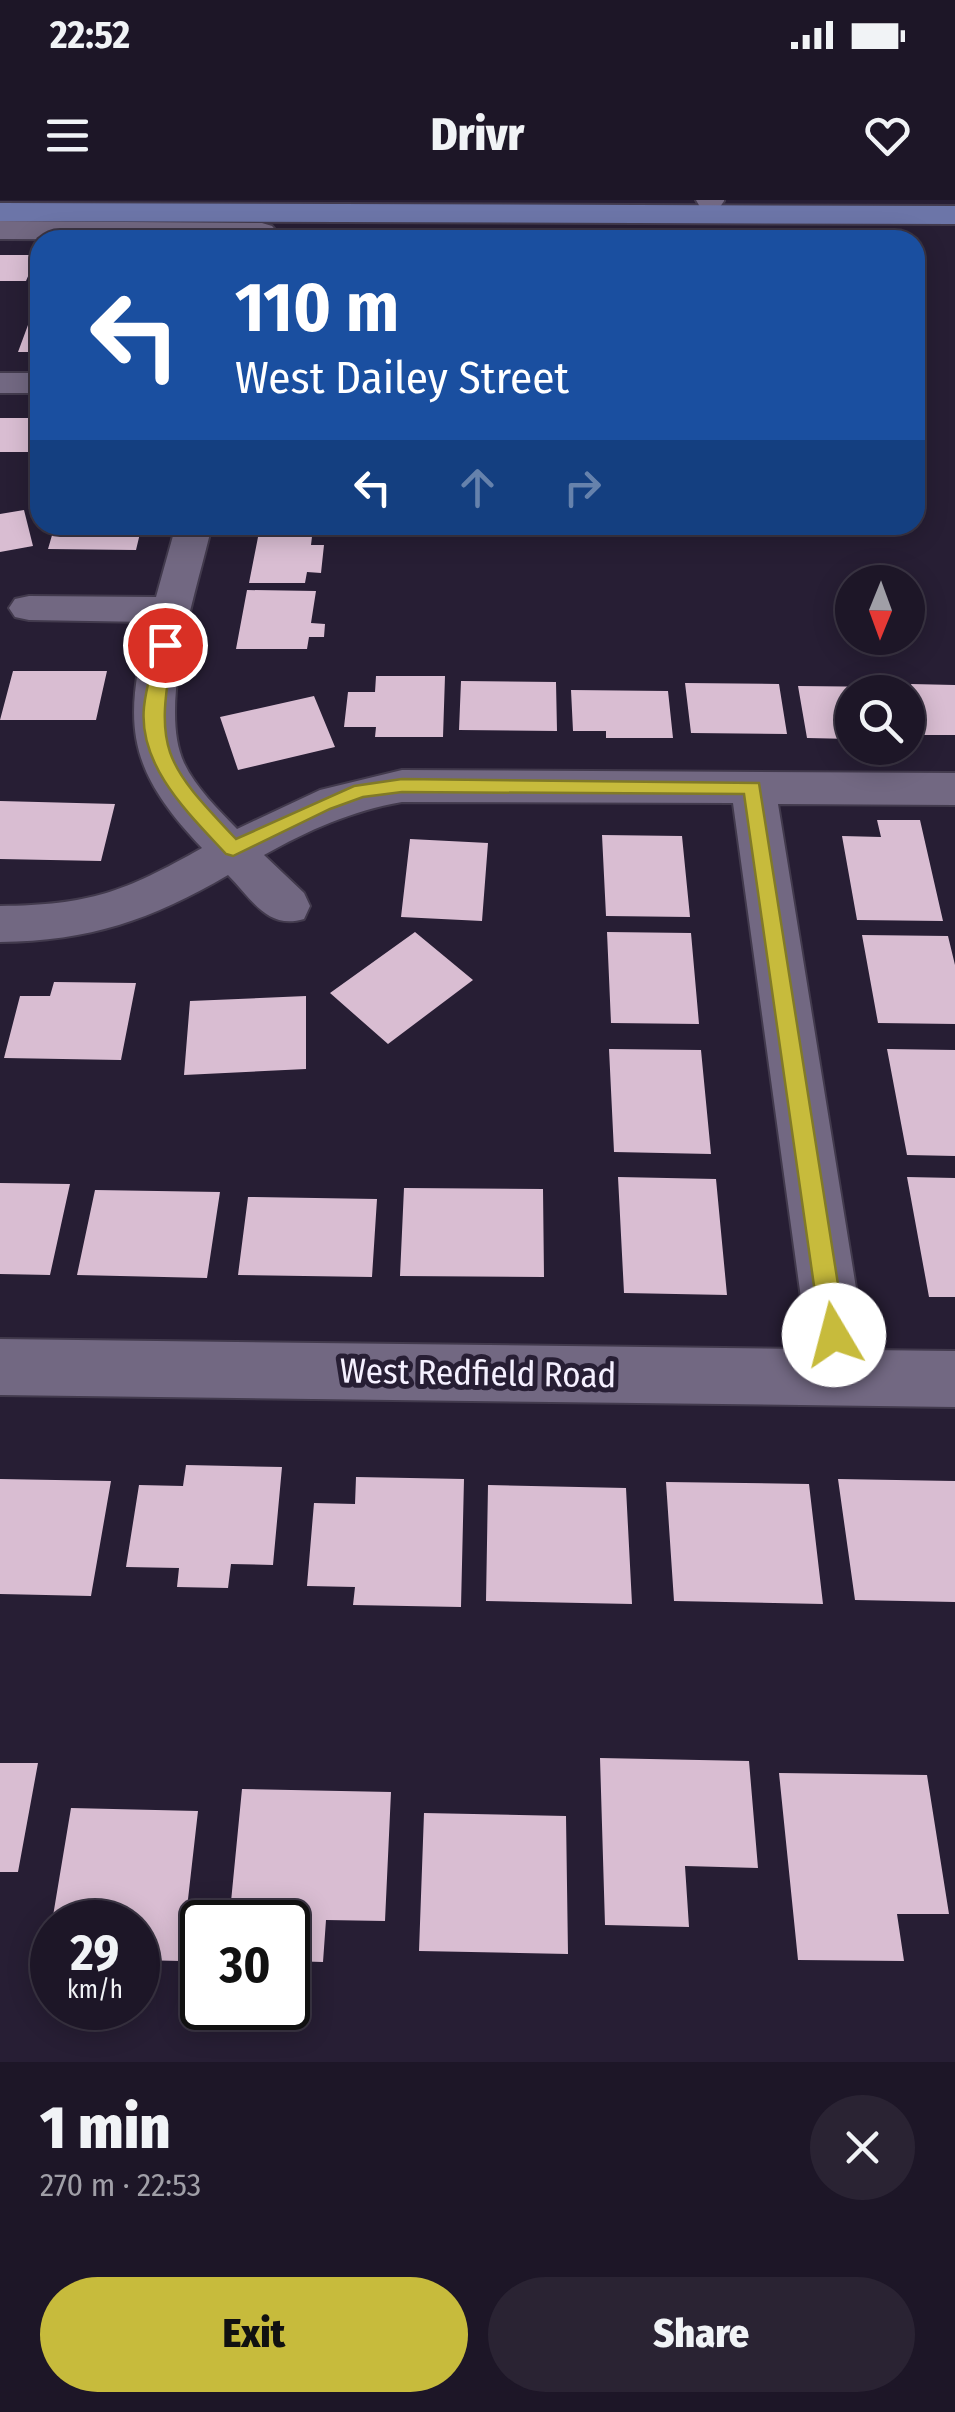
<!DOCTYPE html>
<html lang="en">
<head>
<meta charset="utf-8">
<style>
  :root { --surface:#1d1627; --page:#2a2333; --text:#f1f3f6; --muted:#a09fa7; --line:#3b3544; --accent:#c7bb3c }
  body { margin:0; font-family:"Fira Sans Condensed",sans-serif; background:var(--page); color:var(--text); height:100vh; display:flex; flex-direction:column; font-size:38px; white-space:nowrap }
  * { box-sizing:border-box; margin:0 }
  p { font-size:32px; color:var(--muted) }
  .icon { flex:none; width:55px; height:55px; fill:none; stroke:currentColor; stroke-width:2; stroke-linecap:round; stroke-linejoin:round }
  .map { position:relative; height:1862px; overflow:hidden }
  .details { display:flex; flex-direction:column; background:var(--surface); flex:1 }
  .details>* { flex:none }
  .hud { position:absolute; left:30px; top:30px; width:895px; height:305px; border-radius:30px; box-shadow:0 5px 25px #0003,0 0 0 2px var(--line); background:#1a4fa0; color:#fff; overflow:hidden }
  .needle { width:65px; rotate:181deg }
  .buttons { position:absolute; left:835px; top:365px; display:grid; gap:20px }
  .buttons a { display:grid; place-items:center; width:90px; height:90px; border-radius:50%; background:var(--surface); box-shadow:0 5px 25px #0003,0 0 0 2px var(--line); font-size:50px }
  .speed { position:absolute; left:30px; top:1700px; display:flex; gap:20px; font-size:50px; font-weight:700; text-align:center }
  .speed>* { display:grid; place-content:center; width:130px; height:130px; border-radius:50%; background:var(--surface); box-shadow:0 5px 25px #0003,0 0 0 2px var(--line); line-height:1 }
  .speed small { font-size:25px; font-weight:400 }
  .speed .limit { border:5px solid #111; border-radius:15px; background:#fff; color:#111 }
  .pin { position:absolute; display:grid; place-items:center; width:85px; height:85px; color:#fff; margin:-42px; border:5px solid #fff; border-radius:50%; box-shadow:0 2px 10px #0007 }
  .me { position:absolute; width:110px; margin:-55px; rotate:352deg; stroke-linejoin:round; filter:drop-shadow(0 0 8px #0008) }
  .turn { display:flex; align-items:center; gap:35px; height:210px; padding:0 40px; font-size:45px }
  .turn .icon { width:130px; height:130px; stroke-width:2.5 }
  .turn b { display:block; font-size:70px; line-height:85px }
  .lanes { display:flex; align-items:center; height:95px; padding:0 40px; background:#0003; justify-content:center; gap:50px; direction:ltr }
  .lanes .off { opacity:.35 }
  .round { display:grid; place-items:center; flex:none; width:105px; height:105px; border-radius:52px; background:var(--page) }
  .headline { display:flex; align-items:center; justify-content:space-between; height:170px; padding:0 40px }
  h1 { font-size:60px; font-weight:800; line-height:75px }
  .button { display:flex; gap:20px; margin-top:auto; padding:20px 40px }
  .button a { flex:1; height:115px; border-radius:60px; background:var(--accent); color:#111; font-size:40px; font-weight:800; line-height:115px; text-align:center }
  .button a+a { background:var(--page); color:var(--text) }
  .status { display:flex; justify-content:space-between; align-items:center; height:70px; padding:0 50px; background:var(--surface); direction:ltr }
  .status svg { height:28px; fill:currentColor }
  header { display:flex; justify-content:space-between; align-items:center; height:130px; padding:0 40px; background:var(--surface); font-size:45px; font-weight:800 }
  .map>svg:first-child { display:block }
</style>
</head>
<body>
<div class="status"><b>22:52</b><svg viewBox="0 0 49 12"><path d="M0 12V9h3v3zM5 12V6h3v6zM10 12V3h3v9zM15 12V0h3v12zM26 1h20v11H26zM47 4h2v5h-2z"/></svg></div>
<header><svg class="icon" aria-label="menu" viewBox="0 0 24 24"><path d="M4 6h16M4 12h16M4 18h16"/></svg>Drivr<svg class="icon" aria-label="heart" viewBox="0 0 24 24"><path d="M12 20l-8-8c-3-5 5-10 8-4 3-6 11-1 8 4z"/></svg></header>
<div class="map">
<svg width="955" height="1862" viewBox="0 0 955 1862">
  <rect width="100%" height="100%" fill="#271e34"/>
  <path fill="#d9bdd2" d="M 0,55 L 37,55 L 26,81 L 0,81 Z
    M 28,125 L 40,125 L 40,152 L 18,152 Z
    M 0,218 L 40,218 L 40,252 L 0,252 Z
    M 24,310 L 33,346 L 0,352 L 0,314 Z
    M 55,325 L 142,325 L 136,350 L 48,349 Z
    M 260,327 L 313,328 L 311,345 L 324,345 L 321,373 L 307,372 L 305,383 L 249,383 Z
    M 247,390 L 316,391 L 311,423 L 325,424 L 324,437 L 309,437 L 307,449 L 236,449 Z
    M 13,471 L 107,471 L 96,520 L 0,520 Z
    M 376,476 L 445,476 L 443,537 L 375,537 L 376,527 L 344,527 L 348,492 L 375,492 Z
    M 461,481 L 556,482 L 557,531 L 459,530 Z
    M 685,483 L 779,484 L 787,534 L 691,533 Z
    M 911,484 L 955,485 L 955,535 L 924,535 Z
    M 798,486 L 894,487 L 895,492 L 852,492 L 852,539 L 807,538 Z
    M 571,490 L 668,491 L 673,538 L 606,538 L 606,531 L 573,531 Z
    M 314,496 L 335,547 L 238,570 L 220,517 Z
    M 0,601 L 115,604 L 101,661 L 0,659 Z
    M 877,620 L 920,620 L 943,721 L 857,720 L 842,636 L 881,637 Z
    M 602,635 L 682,636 L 690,717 L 606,716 Z
    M 410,639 L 488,643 L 482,721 L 401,717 Z
    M 415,732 L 473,780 L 388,844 L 330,793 Z
    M 607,732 L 691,733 L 699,824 L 611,823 Z
    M 862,735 L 948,736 L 955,765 L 955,824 L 878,823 Z
    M 54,782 L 136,783 L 121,860 L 4,858 L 20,796 L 50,796 Z
    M 306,796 L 306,869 L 184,875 L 190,801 Z
    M 609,849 L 701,850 L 711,954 L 614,952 Z
    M 887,849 L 955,850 L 955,956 L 907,955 Z
    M 618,977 L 716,979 L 727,1095 L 624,1093 Z
    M 907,977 L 955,978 L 955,1097 L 929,1097 Z
    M 0,983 L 70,984 L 50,1075 L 0,1074 Z
    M 404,988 L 543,989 L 544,1077 L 400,1076 Z
    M 95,990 L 220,992 L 207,1078 L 77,1075 Z
    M 248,997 L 377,999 L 372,1077 L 238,1075 Z
    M 186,1265 L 282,1267 L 273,1365 L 231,1364 L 228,1388 L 177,1387 L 179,1368 L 126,1367 L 139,1285 L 183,1286 Z
    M 356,1277 L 464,1279 L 461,1407 L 353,1405 L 355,1387 L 307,1386 L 314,1303 L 355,1304 Z
    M 0,1279 L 111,1281 L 91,1396 L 0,1394 Z
    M 838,1279 L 955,1281 L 955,1402 L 855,1400 Z
    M 666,1282 L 809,1284 L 823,1404 L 674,1401 Z
    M 488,1285 L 626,1288 L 632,1404 L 486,1401 Z
    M 600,1558 L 749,1561 L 758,1668 L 685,1666 L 689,1727 L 605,1725 Z
    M 0,1563 L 38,1563 L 18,1672 L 0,1672 Z
    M 779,1573 L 927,1575 L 949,1714 L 897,1714 L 904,1761 L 798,1760 Z
    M 242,1589 L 391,1592 L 385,1721 L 326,1720 L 323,1762 L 288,1761 L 288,1722 L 229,1722 Z
    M 71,1608 L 198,1611 L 181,1761 L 138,1760 L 138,1722 L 52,1722 Z
    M 424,1613 L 566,1616 L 568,1754 L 419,1751 Z"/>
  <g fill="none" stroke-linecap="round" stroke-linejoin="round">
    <defs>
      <path id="minor" d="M 696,0 L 724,0 L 724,1 L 720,7 L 700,7 Z
        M 0,21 L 262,23 L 272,26 L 277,32 L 265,40 L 0,39 Z
        M 0,173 L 40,173 L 40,193 L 0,193 Z
        M 176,325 L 212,325 C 198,387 157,504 184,563 C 196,588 218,609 237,629 L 320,590 L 402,570 L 955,573 L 955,605 L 778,604 L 866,1150 L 955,1151 L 955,1207 L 0,1195 L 0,1139 L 808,1149 L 733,603 L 402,602 C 351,611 309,630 264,655 L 304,693 L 310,706 L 304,719 C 267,730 252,699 228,675 C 151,720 90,741 0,742 L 0,706 C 90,705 124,692 202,648 C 127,569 122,525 149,422 L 29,420 L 15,417 L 9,408 L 15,399 L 29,396 L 156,397 Z"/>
      <path id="major" d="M 0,3 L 955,6 L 955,24 L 0,21 Z"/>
    </defs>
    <use href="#minor" stroke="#423a4d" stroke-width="4"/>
    <use href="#major" stroke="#423a4d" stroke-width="4"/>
    <use href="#minor" fill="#726882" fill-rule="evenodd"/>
    <use href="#major" fill="#6c75a8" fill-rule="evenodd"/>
  </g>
  <path fill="#c7bb3c" stroke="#817a27" stroke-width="2.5" d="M 165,440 L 174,445 C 154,550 163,562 236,639 L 354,586 L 402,579 L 759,583 L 846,1135 L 843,1143 L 834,1147 L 825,1143 L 821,1135 L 744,594 L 402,592 L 363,597 L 330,609 L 233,656 L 226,654 C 189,614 138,566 144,507 C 146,487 153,466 157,445 Z"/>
  <g text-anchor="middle" stroke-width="10" stroke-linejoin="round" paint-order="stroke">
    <g font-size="35" fill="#f5f0ff" stroke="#271e34">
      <text transform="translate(478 1173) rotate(1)" y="12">West Redfield Road</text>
    </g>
  </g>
</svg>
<div class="buttons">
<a><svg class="needle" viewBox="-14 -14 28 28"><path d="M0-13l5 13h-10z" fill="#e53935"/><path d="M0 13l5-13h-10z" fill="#a09fa7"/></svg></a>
<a><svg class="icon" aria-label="search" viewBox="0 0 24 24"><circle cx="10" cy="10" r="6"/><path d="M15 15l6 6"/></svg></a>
</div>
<div class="speed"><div>29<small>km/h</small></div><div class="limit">30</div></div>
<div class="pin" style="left:165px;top:445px;background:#d93025"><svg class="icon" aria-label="arrive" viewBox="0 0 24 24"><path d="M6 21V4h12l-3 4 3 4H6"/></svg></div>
<svg class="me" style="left:834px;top:1135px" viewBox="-20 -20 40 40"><circle r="19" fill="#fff"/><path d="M0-13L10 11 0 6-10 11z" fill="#c7bb3c"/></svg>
<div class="hud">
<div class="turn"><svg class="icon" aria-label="left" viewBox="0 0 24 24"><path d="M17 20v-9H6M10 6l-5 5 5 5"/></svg><div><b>110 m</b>West Dailey Street</div></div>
<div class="lanes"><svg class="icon" aria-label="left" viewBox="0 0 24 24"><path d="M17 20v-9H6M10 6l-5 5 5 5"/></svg><svg class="icon off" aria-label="ahead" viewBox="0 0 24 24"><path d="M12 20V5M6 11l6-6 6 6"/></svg><svg class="icon off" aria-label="right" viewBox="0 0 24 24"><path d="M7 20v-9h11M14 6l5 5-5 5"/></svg></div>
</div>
</div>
<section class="details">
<div class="headline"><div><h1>1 min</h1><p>270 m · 22:53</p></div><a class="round"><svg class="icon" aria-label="close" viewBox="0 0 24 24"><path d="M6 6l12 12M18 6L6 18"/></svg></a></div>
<div class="button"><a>Exit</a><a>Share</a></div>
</section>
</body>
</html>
